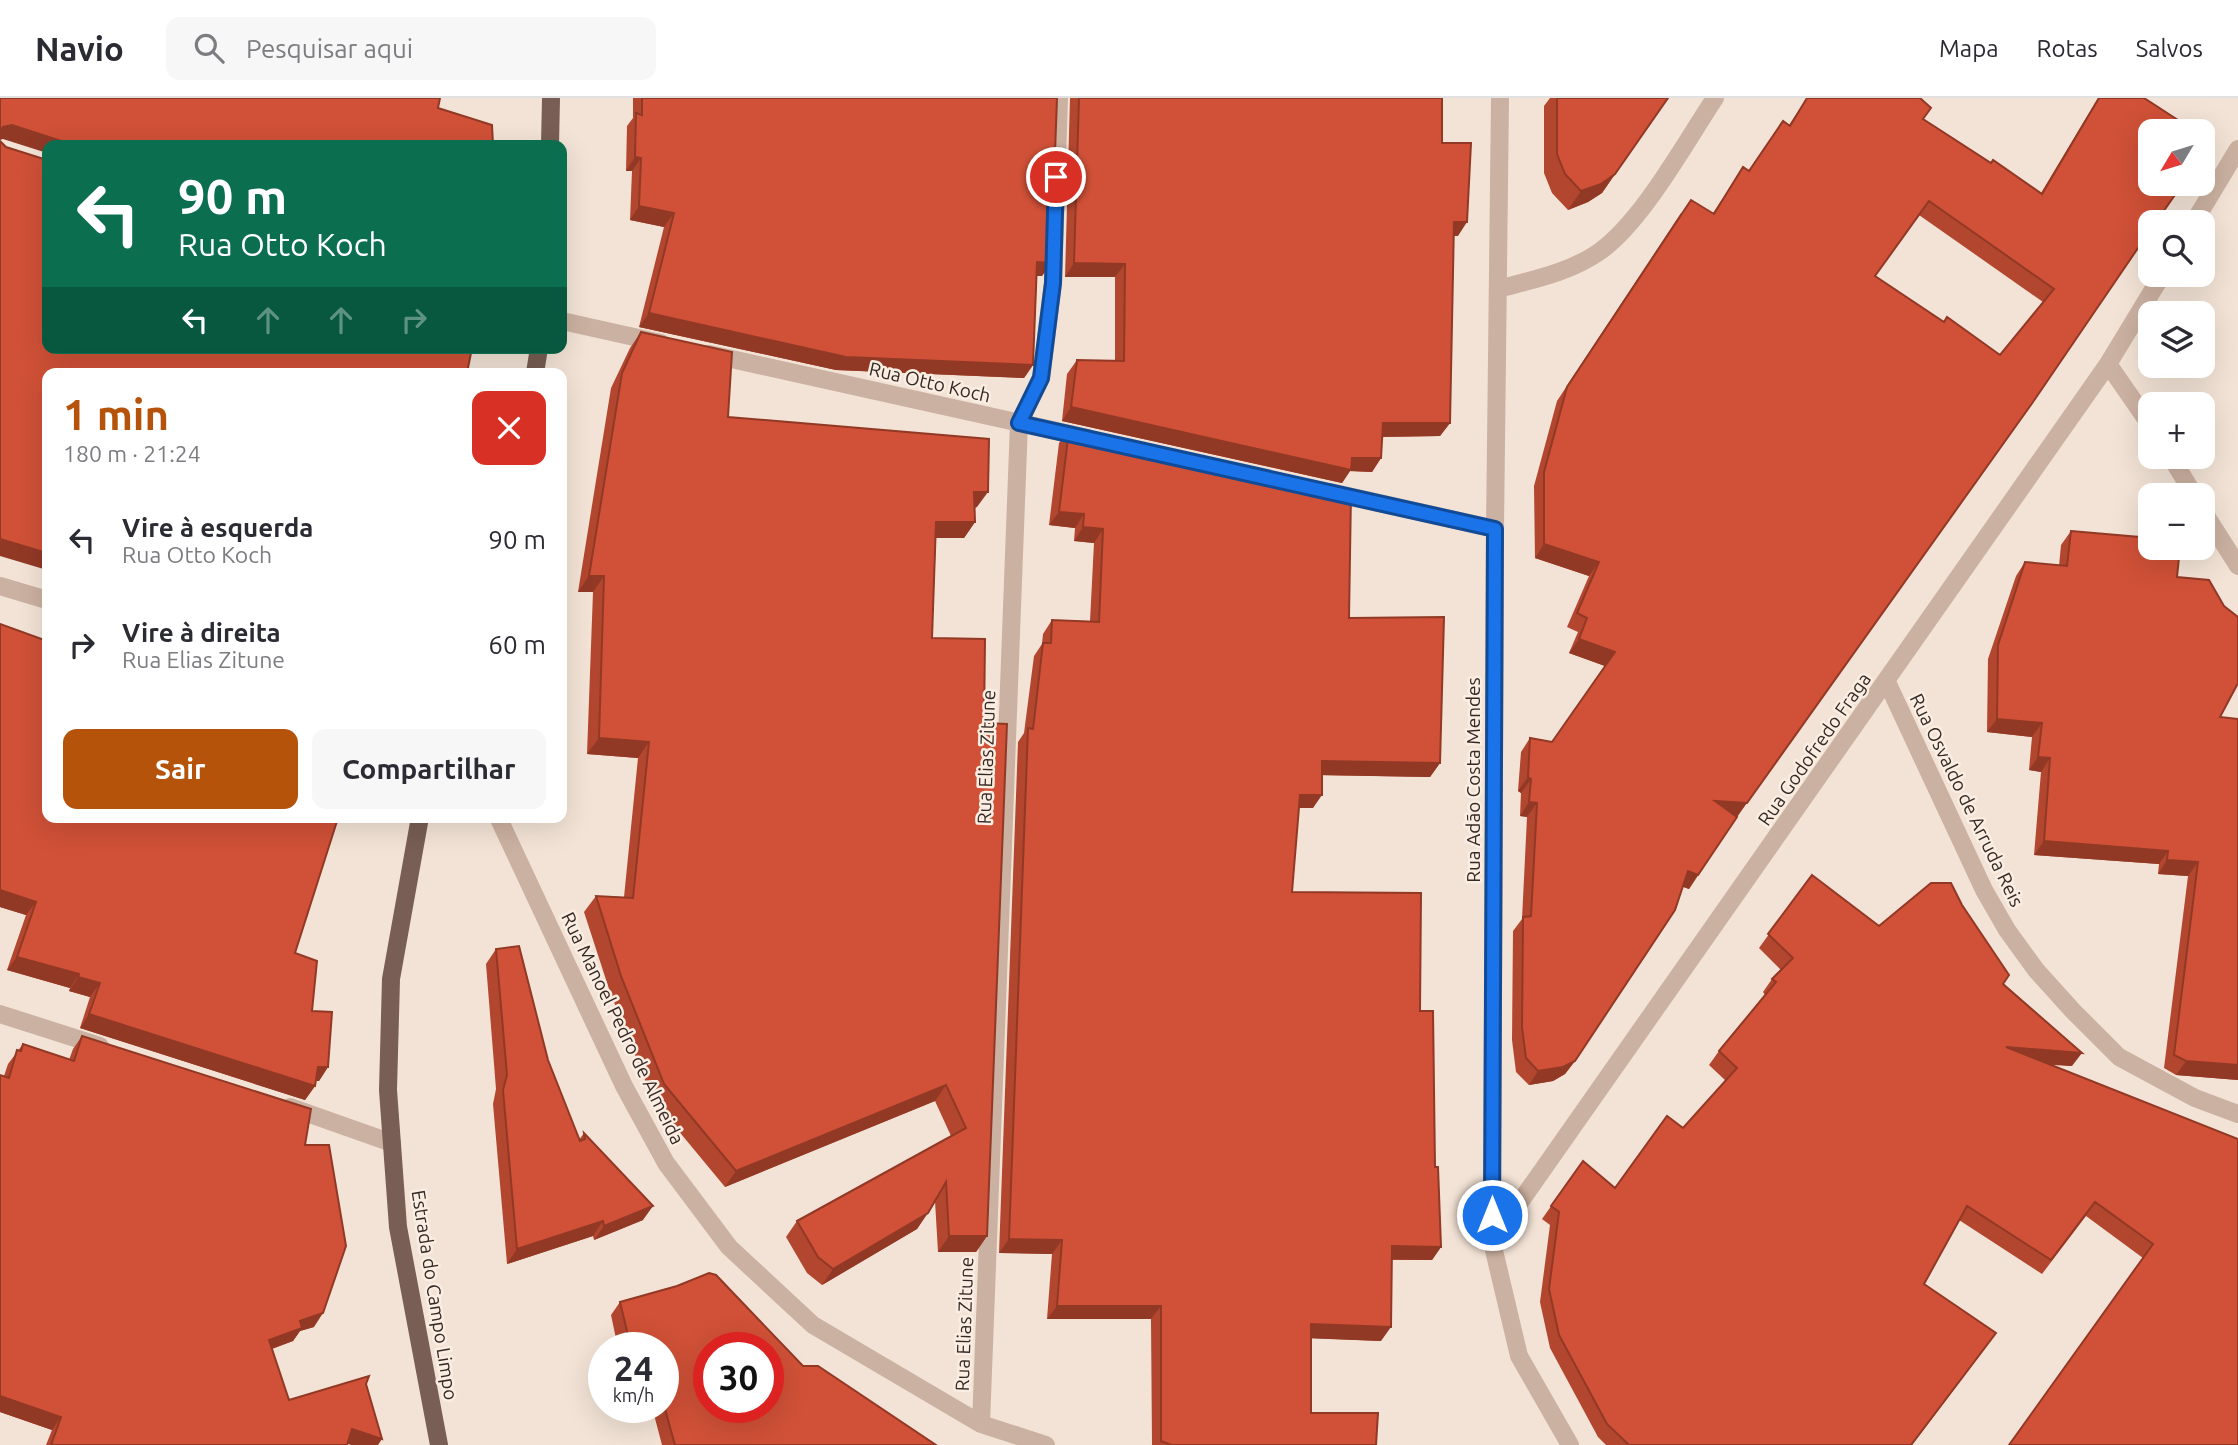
<!DOCTYPE html>
<html lang="pt">
<head>
<meta charset="utf-8">
<style>
  :root { --surface:#fff; --page:#f7f7f7; --text:#2b2b33; --muted:#7c7c81; --line:#e1e1e2; --accent:#b45309 }
  body { margin:0; font-family:Ubuntu,sans-serif; background:var(--page); color:var(--text); height:100vh; display:flex; flex-direction:column; font-size:26px; white-space:nowrap }
  * { box-sizing:border-box; margin:0 }
  p { font-size:23px; color:var(--muted) }
  .icon { flex:none; width:38px; height:38px; fill:none; stroke:currentColor; stroke-width:2; stroke-linecap:round; stroke-linejoin:round }
  .map { position:relative; flex:1; overflow:hidden }
  .details { position:absolute; left:42px; top:270px; width:525px; height:455px; display:flex; flex-direction:column; background:var(--surface); border-radius:14px; box-shadow:0 7px 28px #0002 }
  .details>* { flex:none }
  .top-card { position:absolute; left:42px; top:42px; width:525px; height:214px; border-radius:14px; box-shadow:0 7px 28px #0002; background:#0b6e4f; color:#fff; overflow:hidden }
  .needle { width:46px; rotate:232deg }
  .tools { position:absolute; left:2138px; top:21px; display:grid; gap:14px }
  .tools a { display:grid; place-items:center; width:77px; height:77px; border-radius:14px; background:var(--surface); box-shadow:0 7px 28px #0002; font-size:35px }
  .speed { position:absolute; left:588px; top:1234px; display:flex; gap:14px; font-size:35px; font-weight:700; text-align:center }
  .speed>* { display:grid; place-content:center; width:91px; height:91px; border-radius:50%; background:var(--surface); box-shadow:0 7px 28px #0002; line-height:1 }
  .speed small { font-size:18px; font-weight:400 }
  .speed .limit { border:10px solid #d22; background:#fff; color:#111 }
  .pin { position:absolute; display:grid; place-items:center; width:60px; height:60px; color:#fff; margin:-30px; border:4px solid #fff; border-radius:50%; box-shadow:0 2px 7px #0007 }
  .me { position:absolute; width:77px; margin:-38px; rotate:0deg; stroke-linejoin:round; filter:drop-shadow(0 0 5px #0008) }
  .turn { display:flex; align-items:center; gap:24px; height:147px; padding:0 21px; font-size:32px }
  .turn .icon { width:91px; height:91px; stroke-width:2.5 }
  .turn b { display:block; font-size:49px; line-height:60px }
  .lanes { display:flex; align-items:center; height:66px; padding:0 21px; background:#0003; justify-content:center; gap:35px; direction:ltr }
  .lanes .off { opacity:.35 }
  .round { display:grid; place-items:center; flex:none; width:74px; height:74px; border-radius:14px; background:var(--page) }
  .headline { display:flex; align-items:center; justify-content:space-between; height:119px; padding:0 21px }
  h1 { font-size:42px; font-weight:700; line-height:52px; color:var(--accent) }
  .primary-button { display:flex; gap:14px; margin-top:auto; padding:14px 21px }
  .primary-button a { flex:1; height:80px; border-radius:14px; background:var(--accent); color:#fff; font-size:28px; font-weight:700; line-height:80px; text-align:center }
  .primary-button a+a { background:var(--page); color:var(--text) }
  ul { padding:0; list-style:none }
  li { display:flex; align-items:center; gap:21px; height:105px; padding:0 21px }
  li div { flex:1 }
  li b { display:block; font-size:26px }
  li em { font-style:normal }
  header { display:flex; align-items:center; gap:42px; box-sizing:border-box; height:98px; padding:0 35px; background:var(--surface); border-bottom:2px solid var(--line) }
  header strong { font-size:33px }
  nav { display:flex; gap:38px; margin-inline-start:auto; font-size:24px }
  .search { width:490px; height:63px; background:var(--page); display:flex; align-items:center; gap:18px; box-sizing:border-box; padding:0 24px; border-radius:14px; color:var(--muted); font-size:26px }
  .map>svg:first-child { display:block }
</style>
</head>
<body>
<header>
<strong>Navio</strong>
<div class="search"><svg class="icon" aria-label="search" viewBox="0 0 24 24"><circle cx="10" cy="10" r="6"/><path d="M15 15l6 6"/></svg>Pesquisar aqui</div>
<nav><a>Mapa</a><a>Rotas</a><a>Salvos</a></nav>
</header>
<div class="map">
<svg width="2238" height="1347" viewBox="0 0 2238 1347">
  <rect width="100%" height="100%" fill="#f3e3d6"/>
  <g fill="none" stroke-linecap="round" stroke-linejoin="round">
    <path stroke="#cbb1a1" stroke-width="18" d="M 1500,0 L 1495,431 L 1492,1144 L 1519,1258 L 1570,1347
      M 2194,124 L 2238,51
      M 1498,191 C 1531,182 1569,175 1599,154 C 1642,124 1685,45 1715,0
      M 562,223 L 661,245
      M 709,256 L 1088,340
      M 2108,266 L 2151,328
      M 2171,359 L 2194,397
      M 1330,394 L 1495,431
      M 2203,413 L 2238,468
      M 0,488 L 47,502
      M 1887,584 L 1984,792 L 2007,832 L 2036,872 L 2073,913 L 2119,959 L 2195,1000 L 2238,1016
      M 498,719 L 624,988 L 666,1065 L 729,1149 L 813,1227 L 981,1326 L 1046,1347
      M 0,916 L 100,948
      M 290,1009 L 392,1045
      M 1492,1144 L 2108,266 L 2162,177
      M 981,1326 L 1019,325 L 1041,280 L 1053,185 L 1059,0"/>
    <path stroke="#785e54" stroke-width="18" d="M 550,47 L 551,0
      M 535,275 L 539,250
      M 420,719 L 391,881 L 388,992 L 398,1129 L 439,1347"/>
  </g>
  <path fill="#b3462f" fill-rule="evenodd" d="M 633,0 L 1057,0 L 1051,165 L 1042,178 L 1037,178 L 1033,267 L 1024,280 L 836,272 L 639,229 L 664,129 L 630,122 L 632,73 L 626,73 L 627,28 L 633,20 Z
    M 1070,0 L 1442,0 L 1442,45 L 1458,138 L 1454,138 L 1450,325 L 1440,338 L 1382,339 L 1381,360 L 1372,374 L 1350,373 L 1342,385 L 1062,323 L 1067,276 L 1077,262 L 1115,263 L 1115,179 L 1065,179 Z
    M 1550,0 L 1668,0 L 1602,95 L 1588,104 L 1568,112 L 1552,95 L 1544,75 L 1544,8 Z
    M 1807,0 L 1920,0 L 1923,21 L 1991,65 L 2041,95 L 2098,0 L 2144,0 L 2175,33 L 1737,719 L 1689,791 L 1683,789 L 1575,963 L 1565,976 L 1553,983 L 1529,987 L 1516,974 L 1512,942 L 1513,833 L 1522,821 L 1527,719 L 1520,718 L 1521,695 L 1518,693 L 1521,654 L 1530,640 L 1552,644 L 1605,568 L 1569,555 L 1578,534 L 1567,529 L 1589,478 L 1535,460 L 1534,388 L 1557,303 L 1681,115 L 1713,115 L 1743,69 L 1748,73 L 1789,27 ZM 1919,117 L 2043,204 L 2000,257 L 1944,224 L 1875,178 Z
    M 641,234 L 728,319 L 977,409 L 975,410 L 975,424 L 964,440 L 936,440 L 932,540 L 984,625 L 987,1138 L 976,1154 L 938,1154 L 935,1103 L 917,1131 L 822,1187 L 807,1175 L 786,1139 L 797,1123 L 951,1038 L 935,1003 L 725,1089 L 653,1002 L 610,894 L 584,814 L 596,798 L 624,799 L 638,660 L 587,656 L 593,494 L 578,494 L 611,290 L 630,250 Z
    M 1069,332 L 1349,520 L 1440,665 L 1430,679 L 1322,677 L 1313,710 L 1299,710 L 1292,794 L 1420,913 L 1441,1149 L 1432,1162 L 1391,1162 L 1381,1243 L 1311,1240 L 1311,1315 L 1376,1347 L 1152,1347 L 1151,1221 L 1047,1221 L 1052,1156 L 999,1155 L 1018,644 L 1024,635 L 1034,558 L 1042,546 L 1043,536 L 1052,522 L 1090,523 L 1094,445 L 1074,443 L 1075,430 L 1049,427 L 1059,345 Z
    M 2071,433 L 2177,479 L 2220,619 L 2238,982 L 2176,977 L 2164,970 L 2188,778 L 2158,776 L 2159,766 L 2034,757 L 2041,674 L 2029,672 L 2032,639 L 1987,634 L 1988,561 L 2016,478 L 2025,464 L 2059,468 L 2061,447 Z
    M 0,526 L 295,855 L 328,969 L 319,983 L 316,983 L 315,988 L 305,1002 L 80,930 L 90,899 L 69,893 L 70,890 L 7,872 L 26,817 L 0,809 Z
    M 1812,777 L 1879,828 L 2003,886 L 2072,968 L 2052,967 L 2238,1041 L 2143,1160 L 2086,1118 L 2042,1176 L 1959,1122 L 1924,1186 L 1986,1249 L 1912,1347 L 1606,1347 L 1598,1339 L 1550,1250 L 1540,1204 L 1550,1127 L 1542,1121 L 1583,1063 L 1615,1090 L 1683,1030 L 1726,983 L 1709,967 L 1719,953 L 1765,897 L 1763,894 L 1772,881 L 1781,872 L 1759,850 Z
    M 496,851 L 548,962 L 579,1042 L 584,1035 L 643,1122 L 594,1142 L 593,1138 L 507,1166 L 493,1006 L 496,991 L 486,866 Z
    M 82,938 L 305,1047 L 314,1229 L 300,1233 L 293,1243 L 272,1251 L 289,1302 L 347,1346 L 347,1347 L 46,1347 L 52,1332 L 0,1314 L 0,977 L 4,978 L 8,966 L 23,946 L 69,962 L 73,951 Z
    M 620,1204 L 803,1268 L 936,1347 L 662,1347 L 652,1309 L 663,1309 L 663,1250 L 618,1250 L 611,1217 Z"/>
  <path fill="#923926" d="M 12,27 L 61,43 L 58,47 L 47,47 L 47,55 L 3,41 L 0,42 L 0,33 L 3,29 Z
    M 635,59 L 641,60 L 632,73 L 626,73 Z
    M 1615,76 L 1602,95 L 1588,104 L 1568,112 L 1581,93 Z
    M 639,108 L 674,115 L 664,129 L 630,122 Z
    M 1454,124 L 1467,124 L 1458,138 L 1445,138 Z
    M 1037,164 L 1051,165 L 1042,178 L 1027,178 Z
    M 1074,165 L 1125,166 L 1115,179 L 1065,179 Z
    M 649,215 L 1033,267 L 1024,280 L 836,272 L 639,229 Z
    M 1071,309 L 1381,360 L 1372,374 L 1350,373 L 1342,385 L 1062,323 Z
    M 2023,318 L 1737,719 L 1706,717 Z
    M 1383,325 L 1450,325 L 1440,338 L 1373,339 Z
    M 974,394 L 988,394 L 977,409 L 963,410 Z
    M 1059,414 L 1084,416 L 1075,430 L 1049,427 Z
    M 936,424 L 975,424 L 964,440 L 925,440 Z
    M 1083,429 L 1103,431 L 1094,445 L 1074,443 Z
    M 0,441 L 47,455 L 47,472 L 0,458 Z
    M 1544,446 L 1599,464 L 1589,478 L 1535,460 Z
    M 589,478 L 604,478 L 593,494 L 578,494 Z
    M 1579,541 L 1615,554 L 1605,568 L 1569,555 Z
    M 1997,621 L 2042,625 L 2032,639 L 1987,634 Z
    M 599,640 L 649,644 L 638,660 L 587,656 Z
    M 2038,659 L 2050,660 L 2041,674 L 2029,672 Z
    M 1322,663 L 1440,665 L 1430,679 L 1312,677 Z
    M 1528,679 L 1531,681 L 1521,695 L 1518,693 Z
    M 1300,697 L 1322,697 L 1313,710 L 1290,710 Z
    M 1529,704 L 1537,705 L 1527,719 L 1520,718 Z
    M 2044,743 L 2168,753 L 2159,766 L 2034,757 Z
    M 2167,762 L 2198,764 L 2188,778 L 2158,776 Z
    M 1688,773 L 1698,777 L 1689,791 L 1679,787 Z
    M 0,792 L 36,804 L 26,817 L 0,809 Z
    M 17,859 L 79,876 L 70,890 L 7,872 Z
    M 78,879 L 100,885 L 90,899 L 69,893 Z
    M 89,916 L 315,988 L 305,1002 L 80,930 Z
    M 2006,949 L 2082,955 L 2072,968 L 1997,962 Z
    M 1575,963 L 1565,976 L 1553,983 L 1529,987 L 1538,973 Z
    M 2186,963 L 2238,967 L 2238,982 L 2176,977 Z
    M 318,969 L 328,969 L 319,983 L 309,983 Z
    M 946,987 L 935,1003 L 725,1089 L 736,1073 Z
    M 653,1108 L 643,1122 L 594,1142 L 604,1128 Z
    M 928,1115 L 917,1131 L 822,1187 L 833,1171 Z
    M 603,1123 L 593,1138 L 507,1166 L 517,1151 Z
    M 949,1138 L 987,1138 L 976,1154 L 938,1154 Z
    M 1009,1141 L 1062,1142 L 1052,1156 L 999,1155 Z
    M 1392,1148 L 1441,1149 L 1432,1162 L 1382,1161 Z
    M 1057,1208 L 1161,1208 L 1151,1221 L 1047,1221 Z
    M 323,1215 L 314,1229 L 300,1233 L 293,1243 L 260,1255 L 269,1242 L 300,1223 Z
    M 1311,1226 L 1391,1229 L 1381,1243 L 1302,1240 Z
    M 0,1298 L 61,1319 L 52,1332 L 0,1314 Z
    M 352,1331 L 382,1341 L 378,1347 L 351,1347 L 343,1344 Z"/>
  <path fill="#d05137" stroke="#923926" stroke-width="2" fill-rule="evenodd" d="M 0,0 L 440,0 L 438,10 L 492,27 L 493,47 L 65,47 L 61,43 L 12,27 L 3,29 L 0,33 Z
    M 642,0 L 1057,0 L 1051,165 L 1037,164 L 1033,267 L 846,259 L 649,215 L 674,115 L 639,108 L 641,60 L 635,59 L 636,15 L 642,17 Z
    M 1079,0 L 1442,0 L 1442,45 L 1471,45 L 1467,124 L 1454,124 L 1450,325 L 1383,325 L 1381,360 L 1352,360 L 1351,372 L 1071,309 L 1077,262 L 1124,263 L 1125,166 L 1074,165 Z
    M 1557,0 L 1668,0 L 1615,76 L 1601,86 L 1581,93 L 1565,76 L 1557,56 Z
    M 1807,0 L 1920,0 L 1931,10 L 1923,21 L 1991,65 L 1993,62 L 2042,96 L 2099,0 L 2144,0 L 2181,24 L 2175,33 L 2151,33 L 2151,86 L 2168,86 L 2177,94 L 2156,124 L 2151,124 L 2151,131 L 2033,304 L 1747,705 L 1715,703 L 1737,719 L 1698,777 L 1688,773 L 1675,812 L 1575,963 L 1563,969 L 1538,973 L 1526,960 L 1522,929 L 1523,819 L 1531,818 L 1537,705 L 1529,704 L 1531,681 L 1528,679 L 1530,640 L 1552,644 L 1615,554 L 1579,541 L 1587,520 L 1577,515 L 1599,464 L 1544,446 L 1544,374 L 1567,289 L 1691,102 L 1714,116 L 1743,69 L 1749,73 L 1783,23 L 1790,28 ZM 1929,103 L 2054,191 L 2000,257 L 1947,219 L 1944,224 L 1875,178 Z
    M 0,43 L 6,49 L 47,62 L 47,250 L 472,250 L 467,275 L 47,275 L 47,455 L 0,441 Z
    M 641,234 L 732,254 L 728,319 L 989,341 L 988,394 L 974,394 L 975,424 L 936,424 L 932,540 L 985,541 L 984,625 L 1007,626 L 987,1138 L 949,1138 L 946,1084 L 928,1115 L 833,1171 L 818,1159 L 797,1123 L 966,1030 L 946,987 L 736,1073 L 664,986 L 621,878 L 596,798 L 633,800 L 649,644 L 599,640 L 604,478 L 589,478 L 622,275 Z
    M 1069,332 L 1351,395 L 1349,520 L 1444,519 L 1440,665 L 1322,663 L 1322,697 L 1300,697 L 1292,794 L 1421,795 L 1420,913 L 1433,913 L 1435,1069 L 1438,1069 L 1441,1149 L 1392,1148 L 1391,1229 L 1311,1226 L 1311,1315 L 1378,1315 L 1376,1347 L 1171,1347 L 1161,1343 L 1161,1208 L 1057,1208 L 1062,1142 L 1009,1141 L 1028,630 L 1033,631 L 1043,545 L 1051,545 L 1052,522 L 1099,524 L 1103,431 L 1083,429 L 1084,416 L 1059,414 Z
    M 2071,433 L 2151,440 L 2151,450 L 2180,450 L 2177,479 L 2209,482 L 2224,508 L 2238,519 L 2238,585 L 2220,619 L 2238,621 L 2238,967 L 2186,963 L 2174,957 L 2198,764 L 2167,762 L 2168,753 L 2044,743 L 2050,660 L 2038,659 L 2042,625 L 1997,621 L 1998,547 L 2025,464 L 2067,468 Z
    M 0,526 L 47,543 L 47,719 L 338,720 L 295,855 L 317,863 L 312,913 L 332,914 L 328,969 L 318,969 L 315,988 L 89,916 L 100,885 L 78,879 L 79,876 L 17,859 L 36,804 L 0,792 Z
    M 1812,777 L 1879,828 L 1931,785 L 1951,785 L 1962,807 L 2009,877 L 2003,886 L 2082,955 L 2006,949 L 2238,1041 L 2238,1347 L 2009,1347 L 2153,1146 L 2095,1104 L 2051,1162 L 1967,1108 L 1924,1186 L 1996,1235 L 1911,1347 L 1629,1347 L 1607,1326 L 1559,1237 L 1549,1191 L 1559,1114 L 1551,1108 L 1583,1063 L 1615,1090 L 1667,1018 L 1683,1030 L 1737,970 L 1719,953 L 1776,884 L 1772,881 L 1793,860 L 1768,836 Z
    M 519,848 L 548,962 L 580,1043 L 585,1041 L 584,1035 L 653,1108 L 604,1128 L 603,1123 L 517,1151 L 503,992 L 507,977 L 496,851 Z
    M 82,938 L 311,1011 L 305,1047 L 329,1047 L 346,1148 L 323,1215 L 300,1223 L 302,1230 L 269,1242 L 289,1302 L 369,1278 L 366,1286 L 382,1341 L 352,1331 L 347,1347 L 51,1347 L 61,1319 L 0,1298 L 0,977 L 9,980 L 17,952 L 21,953 L 23,946 L 74,963 Z
    M 709,1175 L 716,1177 L 803,1268 L 818,1268 L 936,1347 L 675,1347 L 663,1304 L 663,1250 L 631,1250 L 620,1204 L 677,1188 ZM 709,1250 L 768,1250 L 768,1309 L 709,1309 Z"/>
  <g fill="none" stroke-linecap="round" stroke-linejoin="round">
    <defs>
      <path id="route" d="M 1056,79 L 1053,185 L 1041,280 L 1019,325 L 1495,431 L 1492,1117"/>
    </defs>
    <use href="#route" stroke="#114b97" stroke-width="18"/>
    <use href="#route" stroke="#1a73e8" stroke-width="12"/>
  </g>
  <g text-anchor="middle" stroke-width="5" stroke-linejoin="round" paint-order="stroke">
    <g font-size="19" fill="#352925" stroke="#faede2">
      <text transform="translate(930 284) rotate(13)" y="7">Rua Otto Koch</text>
      <text transform="translate(1814 651) rotate(-55)" y="7">Rua Godofredo Fraga</text>
      <text transform="translate(986 659) rotate(-88)" y="7">Rua Elias Zitune</text>
      <text transform="translate(1473 682) rotate(-90)" y="7">Rua Adão Costa Mendes</text>
      <text transform="translate(1967 702) rotate(64)" y="7">Rua Osvaldo de Arruda Reis</text>
      <text transform="translate(623 930) rotate(64)" y="7">Rua Manoel Pedro de Almeida</text>
      <text transform="translate(435 1197) rotate(81)" y="7">Estrada do Campo Limpo</text>
      <text transform="translate(964 1226) rotate(-88)" y="7">Rua Elias Zitune</text>
    </g>
  </g>
</svg>
<div class="tools">
<a><svg class="needle" viewBox="-14 -14 28 28"><path d="M0-13l5 13h-10z" fill="#e53935"/><path d="M0 13l5-13h-10z" fill="#7c7c81"/></svg></a>
<a><svg class="icon" aria-label="search" viewBox="0 0 24 24"><circle cx="10" cy="10" r="6"/><path d="M15 15l6 6"/></svg></a>
<a><svg class="icon" aria-label="layers" viewBox="0 0 24 24"><path d="M12 4l9 5-9 5-9-5zM3 14l9 5 9-5"/></svg></a>
<a>+</a>
<a>−</a>
</div>
<div class="speed"><div>24<small>km/h</small></div><div class="limit">30</div></div>
<div class="pin" style="left:1056px;top:79px;background:#d93025"><svg class="icon" aria-label="arrive" viewBox="0 0 24 24"><path d="M6 21V4h12l-3 4 3 4H6"/></svg></div>
<svg class="me" style="left:1492px;top:1117px" viewBox="-20 -20 40 40"><circle r="17" fill="#1a73e8" stroke="#fff" stroke-width="3"/><path d="M0-11L8 9 0 5-8 9z" fill="#fff"/></svg>
<div class="top-card">
<div class="turn"><svg class="icon" aria-label="left" viewBox="0 0 24 24"><path d="M17 20v-9H6M10 6l-5 5 5 5"/></svg><div><b>90 m</b>Rua Otto Koch</div></div>
<div class="lanes"><svg class="icon" aria-label="left" viewBox="0 0 24 24"><path d="M17 20v-9H6M10 6l-5 5 5 5"/></svg><svg class="icon off" aria-label="ahead" viewBox="0 0 24 24"><path d="M12 20V5M6 11l6-6 6 6"/></svg><svg class="icon off" aria-label="ahead" viewBox="0 0 24 24"><path d="M12 20V5M6 11l6-6 6 6"/></svg><svg class="icon off" aria-label="right" viewBox="0 0 24 24"><path d="M7 20v-9h11M14 6l5 5-5 5"/></svg></div>
</div>
<section class="details">
<div class="headline"><div><h1>1 min</h1><p>180 m · 21:24</p></div><a class="round" style="background:#d93025;color:#fff"><svg class="icon" aria-label="close" viewBox="0 0 24 24"><path d="M6 6l12 12M18 6L6 18"/></svg></a></div>
<ul>
<li><svg class="icon" aria-label="left" viewBox="0 0 24 24"><path d="M17 20v-9H6M10 6l-5 5 5 5"/></svg><div><b>Vire à esquerda</b><p>Rua Otto Koch</p></div><em>90 m</em></li>
<li><svg class="icon" aria-label="right" viewBox="0 0 24 24"><path d="M7 20v-9h11M14 6l5 5-5 5"/></svg><div><b>Vire à direita</b><p>Rua Elias Zitune</p></div><em>60 m</em></li>
</ul>
<div class="primary-button"><a>Sair</a><a>Compartilhar</a></div>
</section>
</div>
</body>
</html>
